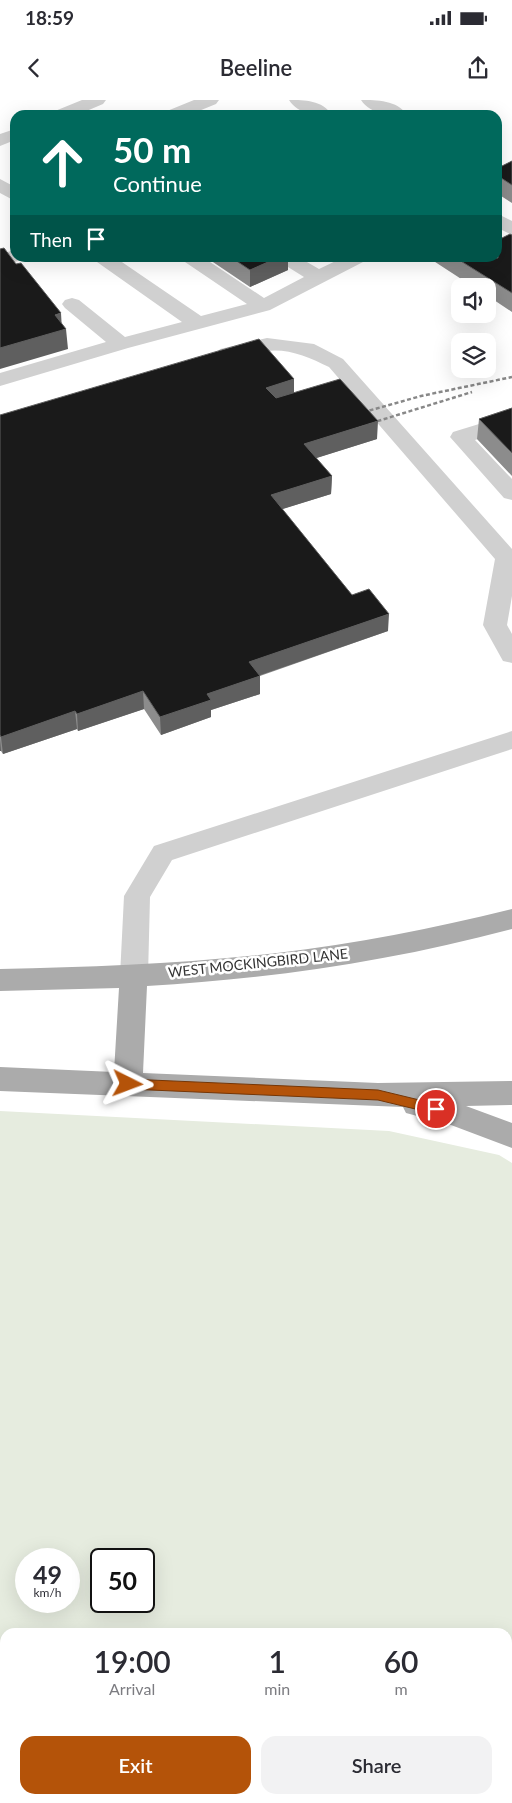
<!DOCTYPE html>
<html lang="en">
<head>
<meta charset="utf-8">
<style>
  :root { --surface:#fff; --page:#f2f2f3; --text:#2b2b33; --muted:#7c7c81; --accent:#b45309 }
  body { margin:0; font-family:Lato,sans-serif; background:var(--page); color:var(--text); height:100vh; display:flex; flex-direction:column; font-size:19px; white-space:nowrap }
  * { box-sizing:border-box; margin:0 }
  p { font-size:16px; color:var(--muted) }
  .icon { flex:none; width:28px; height:28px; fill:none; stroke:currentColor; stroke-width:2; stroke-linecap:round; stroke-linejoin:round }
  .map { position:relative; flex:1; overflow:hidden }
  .panel { position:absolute; left:0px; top:1528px; width:512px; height:176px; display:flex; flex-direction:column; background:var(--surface); border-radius:15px 15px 0 0; box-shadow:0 5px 20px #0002 }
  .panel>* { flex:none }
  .guide { position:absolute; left:10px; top:10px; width:492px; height:152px; border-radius:15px; box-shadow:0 5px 20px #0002; background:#00695c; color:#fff; overflow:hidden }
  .tools { position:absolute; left:451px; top:178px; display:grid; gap:10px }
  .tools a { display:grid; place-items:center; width:45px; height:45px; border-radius:10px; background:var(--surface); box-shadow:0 5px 20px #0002; font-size:25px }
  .speed { position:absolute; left:15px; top:1448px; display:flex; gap:10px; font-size:25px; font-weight:700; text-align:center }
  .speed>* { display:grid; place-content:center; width:65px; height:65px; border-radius:50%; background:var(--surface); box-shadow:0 5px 20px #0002; line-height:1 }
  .speed small { font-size:12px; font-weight:400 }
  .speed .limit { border:2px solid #111; border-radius:8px; background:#fff; color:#111 }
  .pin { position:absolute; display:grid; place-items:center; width:42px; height:42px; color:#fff; margin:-21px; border:2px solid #fff; border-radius:50%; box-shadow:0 1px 5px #0007 }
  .me { position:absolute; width:55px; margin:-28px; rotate:93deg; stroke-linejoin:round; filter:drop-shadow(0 0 4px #0008) }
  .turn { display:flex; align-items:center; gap:18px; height:105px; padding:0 20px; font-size:22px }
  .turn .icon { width:65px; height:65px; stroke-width:2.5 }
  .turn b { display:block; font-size:35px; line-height:42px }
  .then { display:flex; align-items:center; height:48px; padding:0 20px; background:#0003; gap:10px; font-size:19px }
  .eta { display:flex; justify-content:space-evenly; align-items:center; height:85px; text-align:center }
  .eta b { font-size:30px; font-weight:600; line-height:35px }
  .button { display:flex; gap:10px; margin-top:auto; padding:10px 20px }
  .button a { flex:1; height:58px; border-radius:15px; background:var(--accent); color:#fff; font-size:20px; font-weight:600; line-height:58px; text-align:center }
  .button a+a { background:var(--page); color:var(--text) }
  .status { display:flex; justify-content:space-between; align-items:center; height:35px; padding:0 25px; background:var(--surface); direction:ltr }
  .status svg { height:14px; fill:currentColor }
  header { display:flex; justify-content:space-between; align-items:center; height:65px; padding:0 20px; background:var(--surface); font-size:22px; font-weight:600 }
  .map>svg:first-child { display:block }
</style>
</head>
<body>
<div class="status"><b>18:59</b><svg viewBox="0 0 49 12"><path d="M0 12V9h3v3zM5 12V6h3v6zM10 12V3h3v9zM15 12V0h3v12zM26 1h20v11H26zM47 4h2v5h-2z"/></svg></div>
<header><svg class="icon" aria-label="back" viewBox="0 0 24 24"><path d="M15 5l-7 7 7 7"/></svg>Beeline<svg class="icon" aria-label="share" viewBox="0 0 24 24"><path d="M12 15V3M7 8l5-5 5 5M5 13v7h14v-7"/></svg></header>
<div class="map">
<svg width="512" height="1703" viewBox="0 0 512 1703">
  <rect width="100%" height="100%" fill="#fff"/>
  <path fill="#e6ecdf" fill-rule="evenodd" d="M 0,1011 L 389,1031 L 499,1055 L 512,1063 L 512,1703 L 0,1703 ZM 26,1459 L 69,1459 L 69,1501 L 26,1501 ZM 101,1459 L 144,1459 L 144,1501 L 101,1501 ZM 5,1532 L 508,1532 L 508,1699 L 5,1699 Z"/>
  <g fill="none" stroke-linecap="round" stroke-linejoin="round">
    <path fill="#d0d0d0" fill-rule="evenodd" d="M 82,0 L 106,0 L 103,4 L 77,15 L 52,15 L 55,11 Z
      M 194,0 L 219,0 L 216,4 L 189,15 L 164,15 L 167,11 Z
      M 289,0 C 305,0 322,0 332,15 C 316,15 299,15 289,0 Z
      M 361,0 C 377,0 397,0 407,15 C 391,15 371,15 361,0 Z
      M 15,29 L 15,40 L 0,46 L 0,34 Z
      M 0,79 L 15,87 L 15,101 L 0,93 Z
      M 498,114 L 512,121 L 512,135 L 498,128 Z
      M 15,150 L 15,158 L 24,158 L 22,160 L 0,166 L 0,154 Z
      M 95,158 L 116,158 L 201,216 L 247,204 L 185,162 L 183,158 L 204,158 L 264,198 L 304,177 L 280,162 L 278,158 L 300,158 L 319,169 L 342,158 L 366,158 L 363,162 L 270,210 L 128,248 L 0,286 L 0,273 L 106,242 L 65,208 L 62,204 L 65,200 L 72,198 L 79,200 L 125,237 L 182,222 L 97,162 Z
      M 267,238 L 314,244 L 343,259 L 512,449 L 512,496 L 507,525 L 512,534 L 512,563 L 503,561 L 483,525 L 495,459 L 329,267 C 309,257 288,248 266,251 C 250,252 235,261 220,257 L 217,253 L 220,249 Z
      M 512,314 L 512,328 L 475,340 L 512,379 L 512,400 L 504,398 L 450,337 L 453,332 Z
      M 512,631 L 512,649 L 172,760 L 150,797 L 148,876 L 144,884 L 134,887 L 124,884 L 120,876 L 124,796 L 154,746 Z"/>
    <path fill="#ababab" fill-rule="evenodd" d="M 512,809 L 512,829 C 392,861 271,879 147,886 L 143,973 L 378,983 L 512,981 L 512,1005 L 466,1006 L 512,1023 L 512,1048 L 451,1025 L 406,1013 L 403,1007 L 0,991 L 0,967 L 114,972 L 119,888 L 0,891 L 0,869 C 93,867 185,864 277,853 C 356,844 434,828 512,809 Z"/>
    <path stroke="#888" stroke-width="2.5" stroke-dasharray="4 2.5" stroke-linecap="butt" d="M 357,314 L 421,296 L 512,277
      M 365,325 L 472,292"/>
  </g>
  <path fill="#8c8c8c" d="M 512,61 L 512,103 L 498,94 L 498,68 Z
    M 512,135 L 512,212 L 488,196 L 488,186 L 472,186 L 429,158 L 498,158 Z
    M 207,158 L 288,158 L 288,170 L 250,187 Z
    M 294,279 L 294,293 L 377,339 L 316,358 L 332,376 L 331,394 L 282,409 L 352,495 L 388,531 L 260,576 L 260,594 L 211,610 L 211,617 L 161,635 L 144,609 L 78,631 L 77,629 L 3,654 L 1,651 L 0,651 L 0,315 Z
    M 512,308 L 512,376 L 477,339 L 479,319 Z"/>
  <path fill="#5f5f5f" d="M 277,158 L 288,158 L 288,170 L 250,187 L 250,170 Z
    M 61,213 L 62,230 L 66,229 L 68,249 L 0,269 L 0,248 L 55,215 Z
    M 294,279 L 294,297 L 266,305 L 266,288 Z
    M 378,321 L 377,339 L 304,362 L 304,344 Z
    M 332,376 L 331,394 L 270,413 L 271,395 Z
    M 389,514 L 388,531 L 249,579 L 249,562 Z
    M 260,576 L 260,594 L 211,610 L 211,617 L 161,635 L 160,617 L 207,594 Z
    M 143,591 L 144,609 L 78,631 L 77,614 Z
    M 75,611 L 77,629 L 3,654 L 1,637 Z
    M 0,640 L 1,651 L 0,651 Z"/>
  <path fill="#1a1a1a" stroke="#5f5f5f" d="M 512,61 L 512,85 L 498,76 L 498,68 Z
    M 510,134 L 512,135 L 512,193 L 456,158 L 498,158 L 498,140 Z
    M 4,148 L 16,164 L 21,163 L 61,213 L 55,215 L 66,229 L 0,248 L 0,149 Z
    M 232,158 L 277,158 L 250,170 Z
    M 259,239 L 294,279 L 266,288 L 276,298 L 340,279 L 378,321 L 304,344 L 332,376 L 271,395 L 352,495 L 369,489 L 389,514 L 249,562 L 260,576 L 207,594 L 211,600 L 160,617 L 143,591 L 77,614 L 75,611 L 1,637 L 0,635 L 0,315 Z
    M 512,308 L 512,353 L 479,319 Z"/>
  <path fill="#b45309" stroke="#753606" d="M 128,979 L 378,990 L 436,1004 L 440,1006 L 442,1009 L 440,1013 L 436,1014 L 378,1000 L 128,989 L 123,988 L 122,984 L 123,981 Z"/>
  <g text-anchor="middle" stroke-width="5" stroke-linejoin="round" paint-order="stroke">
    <g font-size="14" fill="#333" stroke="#fff">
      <text transform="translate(258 863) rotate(-6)" y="5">WEST MOCKINGBIRD LANE</text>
    </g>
  </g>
</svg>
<div class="tools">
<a><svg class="icon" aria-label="sound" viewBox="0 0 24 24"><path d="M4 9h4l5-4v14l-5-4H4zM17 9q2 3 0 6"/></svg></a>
<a><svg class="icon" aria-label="layers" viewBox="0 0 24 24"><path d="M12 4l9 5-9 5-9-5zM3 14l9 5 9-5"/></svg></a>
</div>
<div class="speed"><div>49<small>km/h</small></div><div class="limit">50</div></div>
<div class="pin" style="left:436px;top:1009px;background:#d93025"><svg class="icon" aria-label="arrive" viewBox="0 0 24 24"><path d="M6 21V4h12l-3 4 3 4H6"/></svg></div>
<svg class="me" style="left:128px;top:984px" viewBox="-20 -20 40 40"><path d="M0-17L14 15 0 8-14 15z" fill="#b45309" stroke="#fff" stroke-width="4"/></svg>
<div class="guide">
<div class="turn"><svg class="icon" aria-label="ahead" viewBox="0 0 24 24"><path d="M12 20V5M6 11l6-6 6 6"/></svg><div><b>50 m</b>Continue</div></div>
<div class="then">Then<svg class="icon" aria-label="arrive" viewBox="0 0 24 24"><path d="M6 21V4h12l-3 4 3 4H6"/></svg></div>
</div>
<section class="panel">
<div class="eta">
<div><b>19:00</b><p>Arrival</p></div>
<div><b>1</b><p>min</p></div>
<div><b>60</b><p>m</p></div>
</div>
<div class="button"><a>Exit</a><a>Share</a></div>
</section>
</div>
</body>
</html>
